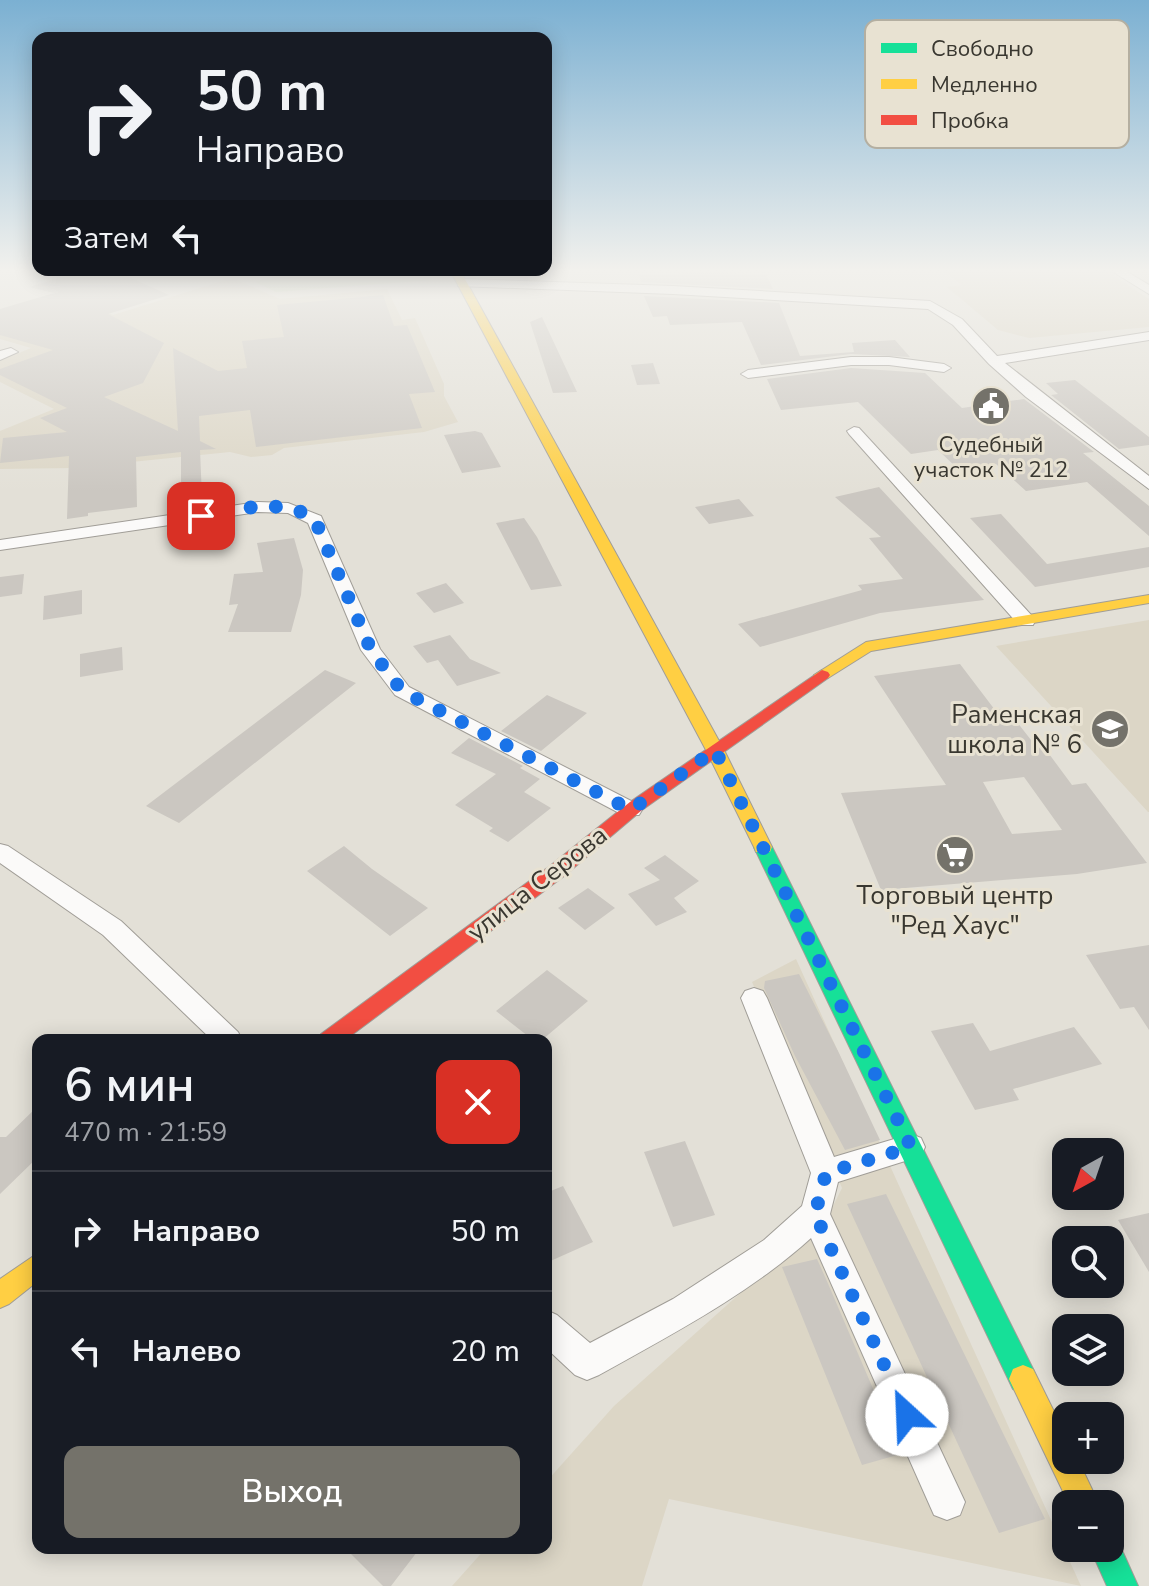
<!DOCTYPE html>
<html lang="ru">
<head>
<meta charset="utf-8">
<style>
  :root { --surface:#171b24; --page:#242831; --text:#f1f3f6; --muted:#9ea1a6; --line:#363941; --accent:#74726a }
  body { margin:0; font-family:"Nunito Sans",sans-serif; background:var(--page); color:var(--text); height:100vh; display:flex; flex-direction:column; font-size:30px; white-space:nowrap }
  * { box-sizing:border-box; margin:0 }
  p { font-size:26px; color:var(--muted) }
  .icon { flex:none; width:44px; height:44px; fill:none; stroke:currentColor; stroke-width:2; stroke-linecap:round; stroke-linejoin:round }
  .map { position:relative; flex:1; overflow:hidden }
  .details { position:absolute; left:32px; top:1034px; width:520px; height:520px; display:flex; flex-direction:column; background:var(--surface); border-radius:16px; box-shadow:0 4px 20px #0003 }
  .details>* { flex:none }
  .guide { position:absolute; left:32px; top:32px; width:520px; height:244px; border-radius:16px; box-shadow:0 4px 20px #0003; background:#171b24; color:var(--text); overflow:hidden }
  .needle { width:52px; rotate:220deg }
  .tools { position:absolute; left:1052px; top:1138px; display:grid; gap:16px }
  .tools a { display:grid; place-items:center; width:72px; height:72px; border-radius:16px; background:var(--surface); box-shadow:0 4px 20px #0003; font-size:40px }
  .pin { position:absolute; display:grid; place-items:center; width:68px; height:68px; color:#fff; margin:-34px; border-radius:16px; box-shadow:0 4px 12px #0006 }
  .me { position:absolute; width:88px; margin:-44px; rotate:335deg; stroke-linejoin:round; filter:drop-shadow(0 0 6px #0008) }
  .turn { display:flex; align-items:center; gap:28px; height:168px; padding:0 32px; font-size:36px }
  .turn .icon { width:104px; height:104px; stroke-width:2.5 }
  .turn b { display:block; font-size:56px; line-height:68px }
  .then { display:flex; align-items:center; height:76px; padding:0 32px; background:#0003; gap:16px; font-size:30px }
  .round { display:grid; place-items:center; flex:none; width:84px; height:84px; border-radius:16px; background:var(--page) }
  .head { display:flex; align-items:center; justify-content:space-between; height:136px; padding:0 32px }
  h1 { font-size:48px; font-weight:600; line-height:60px }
  .primary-button { display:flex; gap:16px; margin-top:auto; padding:16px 32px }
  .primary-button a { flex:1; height:92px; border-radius:16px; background:var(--accent); color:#fff; font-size:32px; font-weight:600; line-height:92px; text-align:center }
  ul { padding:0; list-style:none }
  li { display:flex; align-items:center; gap:24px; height:120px; padding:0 32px; border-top:2px solid var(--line) }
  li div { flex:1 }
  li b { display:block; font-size:30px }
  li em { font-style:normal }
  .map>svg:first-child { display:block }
</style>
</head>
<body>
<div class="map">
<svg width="1149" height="1586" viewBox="0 0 1149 1586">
  <rect width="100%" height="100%" fill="#e3e0d7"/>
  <path fill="#dcd6c6" d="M 943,270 L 1105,270 L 1149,299 L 1149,327 L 1029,338 L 998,330 L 947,287 L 962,285 Z
    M 232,278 L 280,299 L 387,289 L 402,320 L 415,318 L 444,384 L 444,396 L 458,422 L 424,432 L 284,448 L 272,455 L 251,457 L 230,452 L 72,468 L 0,469 L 0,431 L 54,409 L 0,382 L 0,361 L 31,348 L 0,339 L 0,333 L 92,306 L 113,315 Z
    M 1149,620 L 1149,812 L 1148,812 L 996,646 Z
    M 796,959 L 1081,1586 L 669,1499 L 642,1586 L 452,1586 L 486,1548 L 546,1548 L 546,1482 L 614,1406 L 829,1214 L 842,1188 L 752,982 Z"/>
  <path fill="#cfdcbe" d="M 289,270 L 429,270 L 432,280 L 276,292 L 255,282 L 288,273 Z"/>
  <path fill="#cbc7c1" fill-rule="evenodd" d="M 87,270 L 113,270 L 169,295 L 108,314 L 164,343 L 143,383 L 104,397 L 178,431 L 173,348 L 218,371 L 247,368 L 242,341 L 284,337 L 277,305 L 383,295 L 394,326 L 407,325 L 435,392 L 409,394 L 422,428 L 256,447 L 250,410 L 199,416 L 200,441 L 216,449 L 200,450 L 202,497 L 181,500 L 181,452 L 136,457 L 137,507 L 88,513 L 88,516 L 67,519 L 69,456 L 0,463 L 3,438 L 67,432 L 40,418 L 67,408 L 0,375 L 0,369 L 53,350 L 0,335 L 0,309 L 54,293 L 29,287 Z
    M 699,273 L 766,274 L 773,289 L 641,282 L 639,275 Z
    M 644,296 L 779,303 L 800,356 L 854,352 L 852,343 L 895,340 L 910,357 L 851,354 L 761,365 L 742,322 L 670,325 L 667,316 L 653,317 Z
    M 542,317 L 577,392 L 553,393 L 530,322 Z
    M 653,363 L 660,384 L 637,385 L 631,365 Z
    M 851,368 L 925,373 L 962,408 L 1024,399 L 1094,452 L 1083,453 L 1149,506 L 1149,536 L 1087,482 L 1026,491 L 996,464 L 958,469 L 938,450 L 911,454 L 858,402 L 781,410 L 767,379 Z
    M 1075,380 L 1149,437 L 1149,445 L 1119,449 L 1051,395 L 1058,394 L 1046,383 Z
    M 475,431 L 482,433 L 501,467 L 462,473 L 444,435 Z
    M 879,487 L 984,600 L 880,613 L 760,647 L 738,624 L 862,590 L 858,585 L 903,579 L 869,538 L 881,537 L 835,497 Z
    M 739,499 L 754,516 L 709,524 L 695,507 Z
    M 1001,514 L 1047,564 L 1149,547 L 1149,567 L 1035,587 L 970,518 Z
    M 524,518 L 537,537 L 562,586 L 531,590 L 496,523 Z
    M 294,538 L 303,570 L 301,595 L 291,632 L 228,632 L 238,604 L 229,605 L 234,574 L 263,572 L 257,543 Z
    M 24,574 L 22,594 L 0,597 L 0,577 Z
    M 446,583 L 464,603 L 434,613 L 416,593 Z
    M 82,590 L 82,614 L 43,620 L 44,596 Z
    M 450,635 L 470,659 L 501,673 L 457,686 L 438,660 L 427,663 L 413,646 Z
    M 122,647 L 123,670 L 80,677 L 80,654 Z
    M 960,664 L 995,710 L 1006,708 L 1031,740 L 1038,739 L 1072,785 L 1086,783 L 1147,863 L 1077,874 L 881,890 L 841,793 L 946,785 L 874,676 ZM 1024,777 L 1062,830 L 1012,834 L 983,782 Z
    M 325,670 L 356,683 L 179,823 L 146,806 Z
    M 547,695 L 587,713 L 541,751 L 501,731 Z
    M 469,738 L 523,766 L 520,768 L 540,779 L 524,792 L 551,808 L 508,842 L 489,831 L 493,828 L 455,805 L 496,774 L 451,753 Z
    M 344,846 L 372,869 L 428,908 L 390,936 L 307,871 Z
    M 665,855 L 699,881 L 674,898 L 687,912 L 656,926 L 628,894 L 660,880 L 644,868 Z
    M 588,888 L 615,908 L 585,930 L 558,908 Z
    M 1149,945 L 1149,1030 L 1134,1007 L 1120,1009 L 1086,955 Z
    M 547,970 L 588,1001 L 542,1040 L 533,1040 L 496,1011 Z
    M 799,974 L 838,1051 L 880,1140 L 845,1150 L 795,1056 L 764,988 L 765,981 Z
    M 973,1023 L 990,1051 L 1074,1027 L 1102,1064 L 1013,1089 L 1019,1100 L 975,1110 L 931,1031 Z
    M 38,1106 L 38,1157 L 0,1194 L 0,1137 L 6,1137 Z
    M 685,1141 L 715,1215 L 673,1227 L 644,1152 Z
    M 563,1186 L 593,1242 L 546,1263 L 546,1193 Z
    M 886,1194 L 1045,1519 L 999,1533 L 847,1204 Z
    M 1149,1213 L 1149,1272 L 1118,1220 Z
    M 817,1259 L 826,1279 L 901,1454 L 862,1465 L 782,1267 Z
    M 345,1548 L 420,1548 L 391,1586 L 383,1586 Z"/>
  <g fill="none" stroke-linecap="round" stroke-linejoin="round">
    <defs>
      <path id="street" d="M 1110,270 L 1124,270 L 1149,285 L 1149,294 Z
        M 462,279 L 673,286 L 930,301 L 962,319 L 997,356 L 1149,332 L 1149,340 L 1005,363 L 1149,476 L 1149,489 L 1026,397 L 989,364 L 953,325 L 928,309 L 673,294 L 458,286 L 458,280 Z
        M 11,348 L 18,352 L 0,360 L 0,351 Z
        M 851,357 L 889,357 L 944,364 L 951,368 L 944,372 L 889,365 L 851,365 L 748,378 L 741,374 L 748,370 Z
        M 854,427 L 859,428 L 1033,617 L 1035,621 L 1033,625 L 1019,625 L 849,434 L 847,431 Z
        M 258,502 L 288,503 L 321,516 L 380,649 L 409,687 L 639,805 L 642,810 L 639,815 L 623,815 L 395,695 L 361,650 L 308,523 L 288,513 L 258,512 L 0,550 L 0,540 Z
        M 0,844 L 8,846 L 121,921 L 238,1032 L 242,1040 L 212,1040 L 103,935 L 0,863 Z
        M 754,988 L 763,991 L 767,998 L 834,1157 L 911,1134 L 921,1138 L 925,1147 L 921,1156 L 838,1182 L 830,1214 L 965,1502 L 960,1515 L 947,1520 L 934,1515 L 811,1238 C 748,1295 672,1334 599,1375 L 587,1380 L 575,1375 L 546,1348 L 546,1310 L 557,1315 L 590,1343 L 673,1299 L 764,1240 L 802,1206 L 811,1173 L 741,998 L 745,991 Z"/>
      <path id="fast" d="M 763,840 L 772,847 L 1033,1369 L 1037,1379 L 1033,1389 L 1023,1393 L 1013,1389 L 754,847 Z
        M 1110,1535 L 1116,1537 L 1138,1586 L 1107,1586 L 1090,1548 L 1110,1548 Z"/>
      <path id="slow" d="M 450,270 L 460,270 L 724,750 L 772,847 L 770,852 L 756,852 L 754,847 L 706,750 Z
        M 1149,595 L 1149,603 L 871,651 L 828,678 L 816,678 L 814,675 L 866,642 Z
        M 38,1253 L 38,1281 L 9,1304 L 0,1308 L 0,1279 Z
        M 1023,1365 L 1033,1369 L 1066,1436 L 1066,1460 L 1078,1460 L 1099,1504 L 1069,1504 L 1009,1379 L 1013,1369 Z"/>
      <path id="jam" d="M 822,670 L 828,672 L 830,675 L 828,678 L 642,810 L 564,876 L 345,1040 L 318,1040 L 321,1034 L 550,866 L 630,802 Z"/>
    </defs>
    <use href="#street" stroke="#a09d97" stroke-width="2"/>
    <use href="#fast" stroke="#a09d97" stroke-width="2"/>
    <use href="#slow" stroke="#a09d97" stroke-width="2"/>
    <use href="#jam" stroke="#a09d97" stroke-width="2"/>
    <use href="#street" fill="#fbfaf9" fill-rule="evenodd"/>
    <use href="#fast" fill="#16e098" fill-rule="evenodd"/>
    <use href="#slow" fill="#ffcf43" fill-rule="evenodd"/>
    <use href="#jam" fill="#f24e42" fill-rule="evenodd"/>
  </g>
  <linearGradient id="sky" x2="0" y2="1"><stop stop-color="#7bb0d2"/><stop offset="0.55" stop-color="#f2f1ed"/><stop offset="1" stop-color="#f2f1ed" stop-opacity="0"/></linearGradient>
  <rect width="1149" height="492" fill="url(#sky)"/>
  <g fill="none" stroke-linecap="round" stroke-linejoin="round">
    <path stroke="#1a73e8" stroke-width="14" stroke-dasharray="0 25.2" d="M 201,516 C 237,510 284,496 315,520 L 371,650 L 402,691 L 631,810 L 715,750 L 911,1147 L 826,1173 L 815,1214 L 907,1415"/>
  </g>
  <defs>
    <symbol id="civic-disc" viewBox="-11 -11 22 22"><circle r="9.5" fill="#74726a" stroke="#e8e2d2"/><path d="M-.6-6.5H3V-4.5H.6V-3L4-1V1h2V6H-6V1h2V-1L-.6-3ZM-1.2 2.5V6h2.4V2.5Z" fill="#fff"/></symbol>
    <symbol id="school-disc" viewBox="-11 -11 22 22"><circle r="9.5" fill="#74726a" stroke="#e8e2d2"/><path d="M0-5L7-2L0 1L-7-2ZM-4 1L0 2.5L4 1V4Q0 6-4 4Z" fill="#fff"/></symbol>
    <symbol id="supermarket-disc" viewBox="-11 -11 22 22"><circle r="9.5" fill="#74726a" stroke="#e8e2d2"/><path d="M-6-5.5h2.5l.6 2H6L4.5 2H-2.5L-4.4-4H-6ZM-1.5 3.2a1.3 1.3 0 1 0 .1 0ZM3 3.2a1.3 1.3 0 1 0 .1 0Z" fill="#fff"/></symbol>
  </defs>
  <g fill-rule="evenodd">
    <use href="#civic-disc" x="969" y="384" width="44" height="44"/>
    <use href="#school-disc" x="1088" y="707" width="44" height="44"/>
    <use href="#supermarket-disc" x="933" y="833" width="44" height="44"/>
  </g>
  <g text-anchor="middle" stroke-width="6" stroke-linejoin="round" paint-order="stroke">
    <g font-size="22" fill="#393730" stroke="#e8e2d2">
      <text x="991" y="452">Судебный<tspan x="991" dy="25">участок № 212</tspan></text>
    </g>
    <g font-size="26" fill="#393730" stroke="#e8e2d2" text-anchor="end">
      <text x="1082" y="723">Раменская<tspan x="1082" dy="30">школа № 6</tspan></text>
      <text x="955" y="904" text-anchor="middle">Торговый центр<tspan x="955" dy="30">"Ред Хаус"</tspan></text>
    </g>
    <g font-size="26" fill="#393730" stroke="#e8e2d2">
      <text transform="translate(537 883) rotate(-38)" y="9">улица Серова</text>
    </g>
  </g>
  <rect x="865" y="20" width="264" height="128" rx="12" fill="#e8e2d2" stroke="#b4afa1" stroke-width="2"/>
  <rect x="881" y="43" width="36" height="10" fill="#16e098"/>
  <rect x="881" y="79" width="36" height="10" fill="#ffcf43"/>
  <rect x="881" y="115" width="36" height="10" fill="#f24e42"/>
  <g font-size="22" fill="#393730">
    <text x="931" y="56">Свободно</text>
    <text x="931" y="92">Медленно</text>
    <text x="931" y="128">Пробка</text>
  </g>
</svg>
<div class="tools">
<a><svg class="needle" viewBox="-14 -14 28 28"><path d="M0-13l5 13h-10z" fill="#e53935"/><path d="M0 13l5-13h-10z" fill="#9ea1a6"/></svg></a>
<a><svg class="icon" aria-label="search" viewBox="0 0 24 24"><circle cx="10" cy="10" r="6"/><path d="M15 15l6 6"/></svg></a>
<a><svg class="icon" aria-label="layers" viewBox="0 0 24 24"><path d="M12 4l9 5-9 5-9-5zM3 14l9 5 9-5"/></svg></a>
<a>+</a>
<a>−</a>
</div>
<div class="pin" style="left:201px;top:516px;background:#d93025"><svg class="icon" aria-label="arrive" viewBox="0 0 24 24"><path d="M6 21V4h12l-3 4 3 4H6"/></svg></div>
<svg class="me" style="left:907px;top:1415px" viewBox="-20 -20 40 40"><circle r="19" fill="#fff"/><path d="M0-13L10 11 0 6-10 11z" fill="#1a73e8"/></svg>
<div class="guide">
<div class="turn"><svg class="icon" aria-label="right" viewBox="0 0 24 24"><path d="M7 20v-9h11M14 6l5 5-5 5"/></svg><div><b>50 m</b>Направо</div></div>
<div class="then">Затем<svg class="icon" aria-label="left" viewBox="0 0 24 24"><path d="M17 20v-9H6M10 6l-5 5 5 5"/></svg></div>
</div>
<section class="details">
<div class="head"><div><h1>6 мин</h1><p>470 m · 21:59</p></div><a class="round" style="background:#d93025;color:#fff"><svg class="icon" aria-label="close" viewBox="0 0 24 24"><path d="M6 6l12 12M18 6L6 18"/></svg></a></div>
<ul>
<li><svg class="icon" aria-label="right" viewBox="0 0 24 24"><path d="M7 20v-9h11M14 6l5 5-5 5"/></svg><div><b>Направо</b></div><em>50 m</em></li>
<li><svg class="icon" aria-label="left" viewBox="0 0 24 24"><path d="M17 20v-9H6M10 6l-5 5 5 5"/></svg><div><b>Налево</b></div><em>20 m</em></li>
</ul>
<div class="primary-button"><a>Выход</a></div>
</section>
</div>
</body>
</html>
